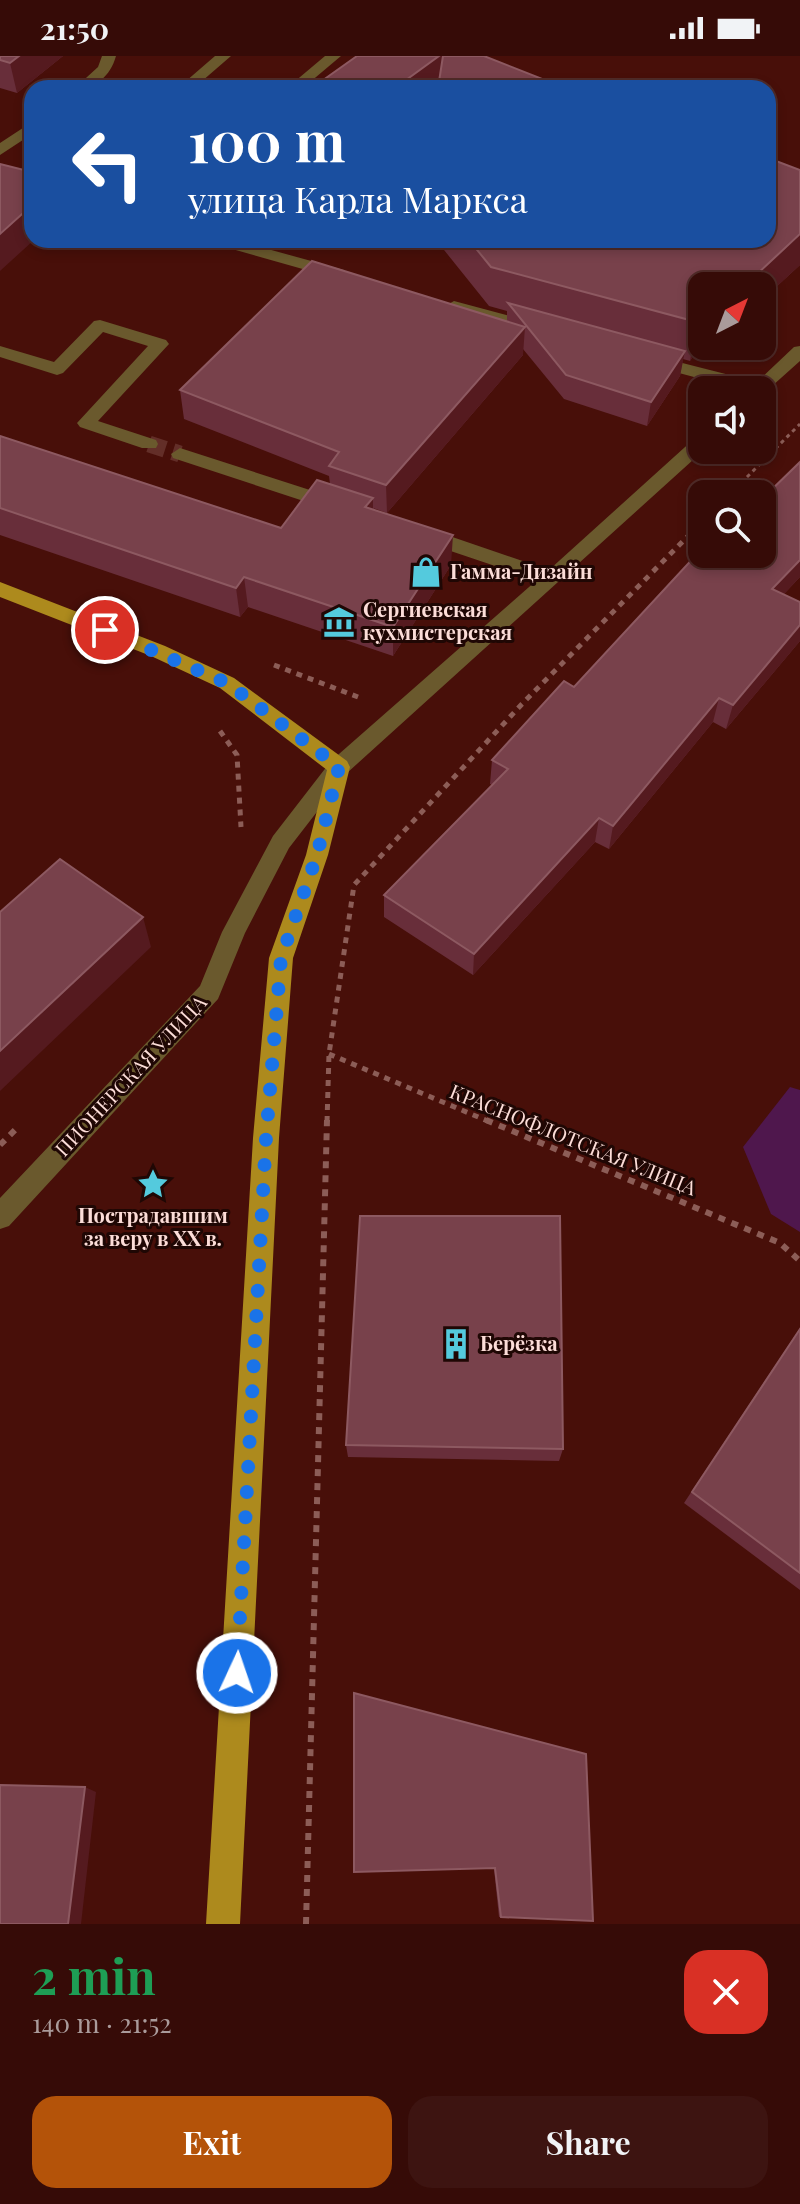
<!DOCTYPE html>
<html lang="en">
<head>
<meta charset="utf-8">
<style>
  :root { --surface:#360b07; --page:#3d1411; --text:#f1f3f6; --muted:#aa9b9b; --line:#502b28; --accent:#b45309 }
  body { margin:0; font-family:"Playfair Display",serif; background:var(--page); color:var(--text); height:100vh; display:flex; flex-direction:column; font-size:30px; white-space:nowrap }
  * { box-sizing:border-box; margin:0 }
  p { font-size:26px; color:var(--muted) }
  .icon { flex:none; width:44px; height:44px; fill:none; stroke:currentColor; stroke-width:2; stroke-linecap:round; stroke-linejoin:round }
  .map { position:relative; height:1868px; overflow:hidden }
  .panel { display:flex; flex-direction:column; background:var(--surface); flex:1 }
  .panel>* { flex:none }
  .hud { position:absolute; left:24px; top:24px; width:752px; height:168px; border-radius:24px; box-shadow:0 4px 12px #0003,0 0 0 2px var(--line); background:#1a4fa0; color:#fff; overflow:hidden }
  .needle { width:52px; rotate:42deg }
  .controls { position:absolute; left:688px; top:216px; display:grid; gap:16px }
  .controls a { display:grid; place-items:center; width:88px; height:88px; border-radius:16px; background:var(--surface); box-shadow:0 4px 12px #0003,0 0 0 2px var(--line); font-size:40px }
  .pin { position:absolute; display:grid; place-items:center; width:68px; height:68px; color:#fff; margin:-34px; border:4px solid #fff; border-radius:50%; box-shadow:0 2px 8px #0007 }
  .me { position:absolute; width:88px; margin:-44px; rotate:3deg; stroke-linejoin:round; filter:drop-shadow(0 0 6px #0008) }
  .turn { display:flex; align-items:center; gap:28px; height:168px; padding:0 32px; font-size:36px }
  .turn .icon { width:104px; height:104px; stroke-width:2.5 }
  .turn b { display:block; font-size:56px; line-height:68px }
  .round { display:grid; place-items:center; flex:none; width:84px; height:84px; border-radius:24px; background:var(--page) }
  .headline { display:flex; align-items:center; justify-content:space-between; height:136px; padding:0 32px }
  h1 { font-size:48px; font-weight:700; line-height:60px; color:#1e9e55 }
  .cta { display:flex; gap:16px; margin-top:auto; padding:16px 32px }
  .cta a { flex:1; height:92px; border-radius:24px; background:var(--accent); color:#fff; font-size:32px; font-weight:700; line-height:92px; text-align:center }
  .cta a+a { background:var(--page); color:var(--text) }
  .status { display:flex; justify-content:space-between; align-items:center; height:56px; padding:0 40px; background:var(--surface); direction:ltr }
  .status svg { height:22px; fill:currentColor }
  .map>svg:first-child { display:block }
</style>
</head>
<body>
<div class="status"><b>21:50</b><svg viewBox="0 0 49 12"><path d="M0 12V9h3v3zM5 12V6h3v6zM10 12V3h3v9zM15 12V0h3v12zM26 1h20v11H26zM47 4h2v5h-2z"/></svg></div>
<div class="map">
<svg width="800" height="1868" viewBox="0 0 800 1868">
  <rect width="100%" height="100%" fill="#480f09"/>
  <path fill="#4f174d" d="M 790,1031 L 800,1034 L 800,1176 L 771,1158 L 743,1091 Z"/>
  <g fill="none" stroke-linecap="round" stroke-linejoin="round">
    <path stroke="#632e28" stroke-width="17" stroke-dasharray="17 8" stroke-linecap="butt" d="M 149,388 L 180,398"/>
    <path stroke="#8c5d57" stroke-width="3" stroke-dasharray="4 4" stroke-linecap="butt" d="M 730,438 L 800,368"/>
    <path stroke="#8c5d57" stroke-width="5" stroke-dasharray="6 6" stroke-linecap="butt" d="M 274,609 L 358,641
      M 220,675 L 237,699 L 241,771
      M 329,998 L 490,1066
      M 327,1066 L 329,998 L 354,829 L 522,648 L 702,466"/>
    <path stroke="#8c5d57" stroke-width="6" stroke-dasharray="7 7" stroke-linecap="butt" d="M 486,1064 L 780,1187 L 800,1205
      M 0,1089 L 16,1073
      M 306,1868 L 327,1064"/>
    <path fill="#6a592d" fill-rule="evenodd" d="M 102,0 L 116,0 C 110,21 96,32 75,32 L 98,11 Z
      M 215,0 L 231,0 L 194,32 L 178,32 Z
      M 325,0 L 341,0 L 303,32 L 287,32 Z
      M 32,66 L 32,78 L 0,99 L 0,87 Z
      M 209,184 L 235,184 L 344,214 L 346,218 L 338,223 L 211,187 Z
      M 454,245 L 544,269 L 547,273 L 538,278 L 448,254 L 445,250 Z
      M 100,264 L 166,284 L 169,288 L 98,365 L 156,384 L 158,388 L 156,392 L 142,392 L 80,371 L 77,367 L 148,290 L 103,276 L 63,317 L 57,319 L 0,301 L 0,290 L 54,306 L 94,265 Z
      M 800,290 L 800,305 L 762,339 L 762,334 L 743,334 L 645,308 L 642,304 L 651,299 L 757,326 L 794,291 Z
      M 702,380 L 704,394 L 347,717 L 289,792 L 245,877 L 218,943 L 9,1170 L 0,1173 L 0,1142 L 200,930 L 222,876 L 273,780 L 331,705 L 537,524 L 415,483 L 412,478 L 415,473 L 429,473 L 549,514 L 695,382 Z
      M 180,392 L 341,444 L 344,449 L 334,455 L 173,402 L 171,398 Z"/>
    <path fill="#ad8a1d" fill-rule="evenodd" d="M 0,526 L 165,590 L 234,622 L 347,705 L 350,711 L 328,799 L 293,902 L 279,1082 L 240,1868 L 206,1868 L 253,1082 L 269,902 L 306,799 L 327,714 L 220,632 L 151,600 L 0,541 Z"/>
  </g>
  <path fill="#682e3a" d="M 0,0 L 63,0 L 17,37 L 0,32 Z
    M 436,184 L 768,184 L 800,209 L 762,244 L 762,230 L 702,230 L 702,286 L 690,305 L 683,303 L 680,320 L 647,370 L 564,343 L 523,293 L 523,299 L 387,457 L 373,452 L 451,509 L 393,600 L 248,551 L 240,561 L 0,479 L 0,380 L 281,472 L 330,428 L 329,420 L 184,363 L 180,334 L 507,265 L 507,255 L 489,250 Z
    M 800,406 L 800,521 L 784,538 L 800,546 L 800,585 L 726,673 L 713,666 L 609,793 L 595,786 L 473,919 L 384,861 L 384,839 L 492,729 L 490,728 L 492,704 L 574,631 Z
    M 800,1272 L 800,1534 L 684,1447 Z
    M 346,1389 L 563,1393 L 559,1405 L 348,1401 Z
    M 354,1637 L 593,1865 L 499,1861 L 494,1813 Z"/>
  <path fill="#551a1f" d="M 19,0 L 63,0 L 17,37 L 10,7 Z
    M 439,0 L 443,0 L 442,32 L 395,32 Z
    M 32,149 L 32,184 L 34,184 L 0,215 L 0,178 Z
    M 800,178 L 800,209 L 762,244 L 762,230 L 747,230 L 756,219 Z
    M 702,258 L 702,286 L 690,305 L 697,266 Z
    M 525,271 L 523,299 L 387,457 L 386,429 Z
    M 685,295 L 680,320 L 647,370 L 651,346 Z
    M 373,442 L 373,472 L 365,451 Z
    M 453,479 L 451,509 L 393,600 L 393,571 Z
    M 800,504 L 800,521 L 765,558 L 772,533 Z
    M 244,521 L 248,551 L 240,561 L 236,532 Z
    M 800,569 L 800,585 L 726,673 L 733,649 Z
    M 719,642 L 713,666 L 609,793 L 613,770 Z
    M 599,762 L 595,786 L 473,919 L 474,898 Z
    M 143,861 L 151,891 L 0,1035 L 0,995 Z
    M 85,1731 L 96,1736 L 81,1868 L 68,1868 Z"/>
  <path fill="#78414b" stroke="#8d5961" stroke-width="2" d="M 0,0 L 19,0 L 10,7 L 0,4 Z
    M 357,0 L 439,0 L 395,32 L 312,32 Z
    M 443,0 L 484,0 L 565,32 L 438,32 Z
    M 768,102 L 800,114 L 800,178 L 756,219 L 747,230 L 702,230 L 702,258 L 697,266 L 491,211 L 469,184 L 768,184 Z
    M 0,108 L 32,116 L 32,149 L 0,178 Z
    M 312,205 L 525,271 L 386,429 L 329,410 L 339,396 L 180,334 Z
    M 508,247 L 685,295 L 651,346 L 566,319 Z
    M 0,380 L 281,472 L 317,424 L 373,442 L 365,451 L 453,479 L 393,571 L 244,521 L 236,532 L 0,452 Z
    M 800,406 L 800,504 L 772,533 L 800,546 L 800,569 L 733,649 L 719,642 L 613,770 L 599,762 L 474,898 L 384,839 L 508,713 L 492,704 L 564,625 L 574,631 L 698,497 L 704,500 L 707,498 L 762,498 L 762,443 Z
    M 60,803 L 143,861 L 0,995 L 0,856 Z
    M 360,1160 L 560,1160 L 563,1393 L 346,1389 Z
    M 800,1273 L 800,1517 L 692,1436 Z
    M 354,1637 L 586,1698 L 593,1865 L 501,1861 L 495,1812 L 354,1816 Z
    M 0,1729 L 85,1731 L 68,1868 L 0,1868 Z"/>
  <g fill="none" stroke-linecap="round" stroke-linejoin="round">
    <path stroke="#1a73e8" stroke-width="14" stroke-dasharray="0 25.2" d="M 105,574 L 227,627 L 339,711 L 317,799 L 281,902 L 266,1082 L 237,1617"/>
  </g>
  <defs>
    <symbol id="shop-bare" viewBox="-9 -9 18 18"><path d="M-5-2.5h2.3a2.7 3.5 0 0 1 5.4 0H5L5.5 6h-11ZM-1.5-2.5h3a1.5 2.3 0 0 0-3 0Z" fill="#54cadd" stroke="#1f0704" stroke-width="2.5" paint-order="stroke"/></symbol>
    <symbol id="museum-bare" viewBox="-9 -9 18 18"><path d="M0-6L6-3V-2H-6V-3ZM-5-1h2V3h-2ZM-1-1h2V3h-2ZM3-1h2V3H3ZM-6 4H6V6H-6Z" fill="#54cadd" stroke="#1f0704" stroke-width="2.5" paint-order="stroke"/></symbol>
    <symbol id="sight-bare" viewBox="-9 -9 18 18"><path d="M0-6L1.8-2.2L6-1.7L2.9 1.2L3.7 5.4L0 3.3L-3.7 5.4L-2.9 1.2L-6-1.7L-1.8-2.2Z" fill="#54cadd" stroke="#1f0704" stroke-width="2.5" paint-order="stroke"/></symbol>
    <symbol id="building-bare" viewBox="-9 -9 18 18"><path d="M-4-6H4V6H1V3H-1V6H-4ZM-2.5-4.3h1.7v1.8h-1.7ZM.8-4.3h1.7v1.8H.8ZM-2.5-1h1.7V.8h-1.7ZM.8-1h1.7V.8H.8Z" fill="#54cadd" stroke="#1f0704" stroke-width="2.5" paint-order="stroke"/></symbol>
  </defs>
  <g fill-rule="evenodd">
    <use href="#shop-bare" x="404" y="494" width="44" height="44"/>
    <use href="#museum-bare" x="317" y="544" width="44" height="44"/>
    <use href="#sight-bare" x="131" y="1106" width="44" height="44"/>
    <use href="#building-bare" x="434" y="1266" width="44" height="44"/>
  </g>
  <g text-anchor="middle" stroke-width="6" stroke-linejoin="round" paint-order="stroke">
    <g font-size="20" font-weight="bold" fill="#fcddd8" stroke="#1f0704" text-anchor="start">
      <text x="450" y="523">Гамма-Дизайн</text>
      <text x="363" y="561">Сергиевская<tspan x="363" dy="23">кухмистерская</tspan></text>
      <text x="153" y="1167" text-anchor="middle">Пострадавшим<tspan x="153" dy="23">за веру в XX в.</tspan></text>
      <text x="480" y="1295">Берёзка</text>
    </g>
    <g font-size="20" fill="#fcddd8" stroke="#1f0704">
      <text transform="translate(131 1020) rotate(-47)" y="7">ПИОНЕРСКАЯ УЛИЦА</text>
      <text transform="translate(573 1084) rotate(22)" y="7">КРАСНОФЛОТСКАЯ УЛИЦА</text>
    </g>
  </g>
</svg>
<div class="controls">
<a><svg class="needle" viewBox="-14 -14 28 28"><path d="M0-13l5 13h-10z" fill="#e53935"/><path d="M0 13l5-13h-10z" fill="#aa9b9b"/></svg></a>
<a><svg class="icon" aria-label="sound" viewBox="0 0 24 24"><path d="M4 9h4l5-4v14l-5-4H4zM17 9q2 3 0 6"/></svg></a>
<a><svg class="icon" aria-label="search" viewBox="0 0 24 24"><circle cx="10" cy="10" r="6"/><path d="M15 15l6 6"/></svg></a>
</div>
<div class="pin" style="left:105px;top:574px;background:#d93025"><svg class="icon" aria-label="arrive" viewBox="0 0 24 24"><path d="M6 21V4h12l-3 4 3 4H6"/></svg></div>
<svg class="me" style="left:237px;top:1617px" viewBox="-20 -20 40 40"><circle r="17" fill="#1a73e8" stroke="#fff" stroke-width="3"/><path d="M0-11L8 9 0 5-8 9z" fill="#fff"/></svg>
<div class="hud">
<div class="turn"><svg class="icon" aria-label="left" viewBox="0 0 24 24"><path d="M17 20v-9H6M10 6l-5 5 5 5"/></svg><div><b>100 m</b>улица Карла Маркса</div></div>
</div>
</div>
<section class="panel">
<div class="headline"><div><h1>2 min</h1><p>140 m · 21:52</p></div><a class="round" style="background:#d93025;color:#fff"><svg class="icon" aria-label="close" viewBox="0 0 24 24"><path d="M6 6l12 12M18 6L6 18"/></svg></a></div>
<div class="cta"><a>Exit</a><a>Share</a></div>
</section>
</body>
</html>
